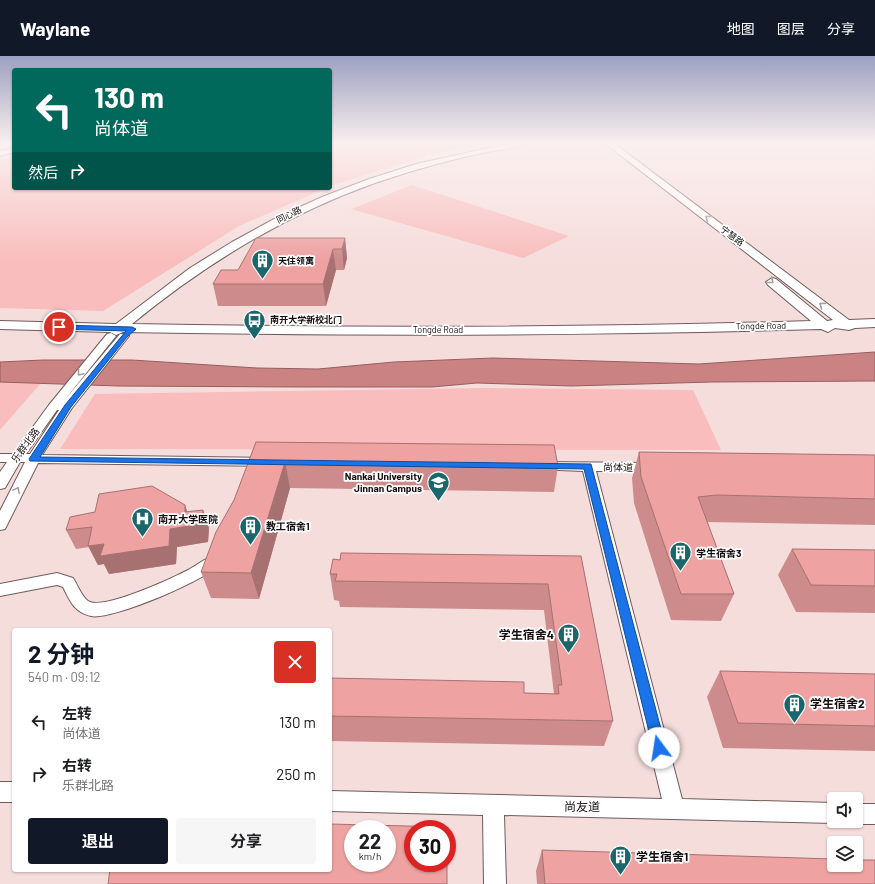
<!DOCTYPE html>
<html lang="zh">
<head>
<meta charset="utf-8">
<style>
  :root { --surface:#fff; --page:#f6f6f6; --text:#202124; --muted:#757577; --accent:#111827 }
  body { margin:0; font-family:Barlow,"Noto Sans SC",sans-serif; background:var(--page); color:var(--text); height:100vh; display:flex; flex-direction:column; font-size:15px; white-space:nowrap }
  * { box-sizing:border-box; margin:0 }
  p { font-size:13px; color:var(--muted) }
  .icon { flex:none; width:22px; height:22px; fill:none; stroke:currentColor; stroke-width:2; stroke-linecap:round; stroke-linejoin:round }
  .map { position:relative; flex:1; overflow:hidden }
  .details { position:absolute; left:12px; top:572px; width:320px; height:244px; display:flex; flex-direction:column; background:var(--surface); border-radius:4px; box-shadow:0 1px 3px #0004 }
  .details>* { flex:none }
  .guide { position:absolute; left:12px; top:12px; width:320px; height:122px; border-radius:4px; box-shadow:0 1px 3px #0004; background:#00695c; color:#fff; overflow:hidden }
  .fabs { position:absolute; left:827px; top:736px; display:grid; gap:8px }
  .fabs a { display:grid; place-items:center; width:36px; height:36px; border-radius:4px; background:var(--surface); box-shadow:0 1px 3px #0004; font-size:20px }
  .speed { position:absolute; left:344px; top:764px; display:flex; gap:8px; font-size:20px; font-weight:700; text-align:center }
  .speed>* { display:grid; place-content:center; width:52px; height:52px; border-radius:50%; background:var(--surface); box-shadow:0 1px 3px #0004; line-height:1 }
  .speed small { font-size:10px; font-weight:400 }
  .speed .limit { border:6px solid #d22; background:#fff; color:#111 }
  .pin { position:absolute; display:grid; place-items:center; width:34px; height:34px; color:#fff; margin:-17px; border:2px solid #fff; border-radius:50%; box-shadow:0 1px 4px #0007 }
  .me { position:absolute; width:44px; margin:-22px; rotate:346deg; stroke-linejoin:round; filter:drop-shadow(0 0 3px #0008) }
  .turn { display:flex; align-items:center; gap:14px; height:84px; padding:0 16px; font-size:18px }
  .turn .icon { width:52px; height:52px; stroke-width:2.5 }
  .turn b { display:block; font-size:28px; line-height:34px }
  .then { display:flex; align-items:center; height:38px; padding:0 16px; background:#0003; gap:8px; font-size:15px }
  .round { display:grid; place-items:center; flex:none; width:42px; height:42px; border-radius:4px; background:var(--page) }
  .headline { display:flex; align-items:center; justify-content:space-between; height:68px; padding:0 16px }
  h1 { font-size:24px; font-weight:700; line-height:30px; color:var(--accent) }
  .primary-button { display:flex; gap:8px; margin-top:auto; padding:8px 16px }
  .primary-button a { flex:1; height:46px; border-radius:4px; background:var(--accent); color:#fff; font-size:16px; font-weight:700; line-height:46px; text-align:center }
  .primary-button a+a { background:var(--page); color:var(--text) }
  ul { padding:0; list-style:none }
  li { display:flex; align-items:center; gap:12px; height:52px; padding:0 16px }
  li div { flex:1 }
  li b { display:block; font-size:15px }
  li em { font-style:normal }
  header { display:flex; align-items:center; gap:24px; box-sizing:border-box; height:56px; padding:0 20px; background:var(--accent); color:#fff }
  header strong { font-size:19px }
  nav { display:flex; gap:22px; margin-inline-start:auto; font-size:14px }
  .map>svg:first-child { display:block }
</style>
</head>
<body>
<header>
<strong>Waylane</strong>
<nav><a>地图</a><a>图层</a><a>分享</a></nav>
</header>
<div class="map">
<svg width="875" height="828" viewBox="0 0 875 828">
  <rect width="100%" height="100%" fill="#f5dddc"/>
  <path fill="#f9bdbd" d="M 330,88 L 482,88 L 432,98 L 330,130 Z
    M 14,101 L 14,132 L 326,132 L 239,170 L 103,255 L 0,252 L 0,105 Z
    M 412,129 L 569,180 L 523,202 L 351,153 Z
    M 0,325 L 40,328 L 0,374 Z
    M 483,332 L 693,334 L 721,394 L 60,393 L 95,338 Z"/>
  <path fill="#cb8283" stroke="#955f60" d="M 875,296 L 875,325 L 712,326 L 571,330 L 477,327 L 432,331 L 297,331 L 118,330 L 0,326 L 0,306 L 43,304 L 132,304 L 257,312 L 318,313 L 394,306 L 493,302 L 699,308 Z"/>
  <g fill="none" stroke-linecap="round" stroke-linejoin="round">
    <defs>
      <path id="street" d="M 111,277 L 116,280 L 62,347 L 120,278 L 128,278 L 129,280 L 72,352 L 42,399 L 266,402 L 271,403 L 272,406 L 271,409 L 266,410 L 38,407 L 5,473 L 0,474 L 0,455 L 25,406 L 20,406 L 5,432 L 0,433 L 0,416 L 7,406 L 0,406 L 0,398 L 13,398 L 49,349 L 107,278 ZM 57,354 L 59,354 L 30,398 L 26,398 Z
        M 540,406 L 652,407 L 657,408 L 658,411 L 657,414 L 652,415 L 596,415 L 682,743 L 834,747 L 834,765 L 840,765 L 834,767 L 504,759 L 506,828 L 484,828 L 483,759 L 330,755 L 330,735 L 662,743 L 583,415 L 535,413 L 534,410 L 535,407 Z
        M 215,499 L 220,501 L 223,505 C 213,522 110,565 91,560 C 74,556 70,545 63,531 L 57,529 L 0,540 L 0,528 L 57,517 L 73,522 C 77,528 82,541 88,545 C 102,555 173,522 188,514 C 197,509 206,502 215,499 Z
        M 0,726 L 14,726 L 14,746 L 0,746 Z
        M 856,748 L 875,748 L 875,768 L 856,768 L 849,765 L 856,765 Z"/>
      <path id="secondary" d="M 507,88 L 521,88 C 515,93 500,94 492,95 C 452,103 413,114 375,127 C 285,159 205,208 132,268 C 358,272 585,272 811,265 L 768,229 L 766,226 L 772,222 L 776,223 L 827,265 L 833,264 L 606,88 L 615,88 L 849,264 L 875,263 L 875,271 L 855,272 L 849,274 L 835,272 L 828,276 L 821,273 C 588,280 355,280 123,276 L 116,279 L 110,276 L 0,273 L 0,265 L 116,268 L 190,212 L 232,186 L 276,162 L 322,141 L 369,123 L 416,108 Z
        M 14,92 L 14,96 L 0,100 L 0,95 Z"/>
    </defs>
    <use href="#street" stroke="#6f5b5b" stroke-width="2"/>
    <use href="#secondary" stroke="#6f5b5b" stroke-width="2"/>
    <use href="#street" fill="#fff" fill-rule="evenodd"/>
    <use href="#secondary" fill="#fff" fill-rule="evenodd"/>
  </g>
  <path fill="#cd8b8b" d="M 345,182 L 347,202 L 344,214 L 336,214 L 326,250 L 218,250 L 213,228 L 238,214 Z
    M 256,386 L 558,410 L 554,436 L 290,432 L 259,543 L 211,542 L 201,516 L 234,444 Z
    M 639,396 L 875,399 L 875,469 L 707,466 L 734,538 L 721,565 L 671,564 L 634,447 L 632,422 Z
    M 185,449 L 187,456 L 203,454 L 209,472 L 208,486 L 177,491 L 176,508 L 109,518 L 104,508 L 98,509 L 89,491 L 76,493 L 66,474 Z
    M 792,493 L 875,494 L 875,557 L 796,556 L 778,519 Z
    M 581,500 L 613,665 L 604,690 L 330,685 L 330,622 L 524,637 L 554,638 L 544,554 L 340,551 L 339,545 L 334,544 L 330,518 Z
    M 720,615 L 875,618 L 875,695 L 723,692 L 707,641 Z
    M 542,794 L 875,828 L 537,828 L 536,815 Z"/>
  <path fill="#a77171" d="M 345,182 L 347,202 L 344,214 L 342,193 Z
    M 333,193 L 336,214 L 326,250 L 323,228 Z
    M 285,406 L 290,432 L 259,543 L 251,517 Z
    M 185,449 L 191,467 L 203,454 L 209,472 L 208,486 L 177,491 L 176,508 L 109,518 L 104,508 L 98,509 L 88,490 L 170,473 L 185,456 Z"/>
  <path fill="#eea2a2" stroke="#a77171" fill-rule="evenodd" d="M 256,182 L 345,182 L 342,193 L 333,193 L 323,228 L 213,228 L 221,214 L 238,214 Z
    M 256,386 L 554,389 L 558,410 L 285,406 L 251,517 L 201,516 L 216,476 L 234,444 Z
    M 639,396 L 875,399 L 875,443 L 716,439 L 698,441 L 734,538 L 681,538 L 641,421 Z
    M 152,430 L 185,449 L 185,456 L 203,454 L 202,468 L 170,473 L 169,490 L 100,500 L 104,488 L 88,490 L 92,471 L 66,474 L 70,461 L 95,456 L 99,438 Z
    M 792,493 L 875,494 L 875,530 L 811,529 Z
    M 341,497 L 581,500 L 613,665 L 330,660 L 330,622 L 524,626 L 524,637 L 559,638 L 558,629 L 562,629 L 548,528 L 335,525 L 337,518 L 330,518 L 333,503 L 340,504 Z
    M 720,615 L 875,618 L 875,670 L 738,667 Z
    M 330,768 L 446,771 L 446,773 L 413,773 L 413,807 L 447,807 L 447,828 L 108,828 L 110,814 L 330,814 ZM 353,773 L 387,773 L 387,807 L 353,807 Z
    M 542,794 L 834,803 L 834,809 L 856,809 L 856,804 L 875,804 L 875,828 L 545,828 Z"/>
  <defs><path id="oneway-chevron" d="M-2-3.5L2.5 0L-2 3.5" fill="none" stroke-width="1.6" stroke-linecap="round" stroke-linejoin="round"/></defs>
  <g stroke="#a29f9f">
    <use href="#oneway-chevron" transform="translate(708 162) rotate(-143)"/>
    <use href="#oneway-chevron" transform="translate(771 225) rotate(39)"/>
    <use href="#oneway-chevron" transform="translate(822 249) rotate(-143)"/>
    <use href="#oneway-chevron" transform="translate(80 317) rotate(130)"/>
    <use href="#oneway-chevron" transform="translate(17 434) rotate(-62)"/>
  </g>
  <linearGradient id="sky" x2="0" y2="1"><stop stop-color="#9ca0c0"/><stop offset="0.43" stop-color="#faf0ef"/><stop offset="1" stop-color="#faf0ef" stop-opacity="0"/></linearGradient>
  <rect width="875" height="204" fill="url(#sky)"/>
  <path fill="#1a73e8" stroke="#114b97" d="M 59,269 L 132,271 L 136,273 L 127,281 L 71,351 L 40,401 L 591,408 L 666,692 L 664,697 L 659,699 L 655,697 L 653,692 L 584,413 L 30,405 L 29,403 L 65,349 L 126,275 L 57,273 L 56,271 Z"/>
  <defs>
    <symbol id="building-pin" viewBox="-11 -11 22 30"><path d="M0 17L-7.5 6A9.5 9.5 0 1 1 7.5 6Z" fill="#19676a" stroke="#fff"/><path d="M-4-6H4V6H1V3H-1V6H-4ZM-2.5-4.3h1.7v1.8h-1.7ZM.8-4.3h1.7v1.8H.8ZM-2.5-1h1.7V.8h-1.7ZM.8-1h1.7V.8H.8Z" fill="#fff"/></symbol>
    <symbol id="bus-pin" viewBox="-11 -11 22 30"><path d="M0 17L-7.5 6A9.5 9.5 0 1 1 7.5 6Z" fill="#19676a" stroke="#fff"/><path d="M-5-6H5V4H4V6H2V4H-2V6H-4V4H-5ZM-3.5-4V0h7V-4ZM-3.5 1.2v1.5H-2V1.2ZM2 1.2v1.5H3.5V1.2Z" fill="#fff"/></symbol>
    <symbol id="university-pin" viewBox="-11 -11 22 30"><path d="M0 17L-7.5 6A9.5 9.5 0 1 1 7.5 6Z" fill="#19676a" stroke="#fff"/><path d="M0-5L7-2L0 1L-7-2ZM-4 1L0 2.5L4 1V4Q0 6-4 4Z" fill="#fff"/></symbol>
    <symbol id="hospital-pin" viewBox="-11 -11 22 30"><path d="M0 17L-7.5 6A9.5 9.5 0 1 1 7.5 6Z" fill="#19676a" stroke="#fff"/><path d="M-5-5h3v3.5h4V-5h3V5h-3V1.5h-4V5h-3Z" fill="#fff"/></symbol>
  </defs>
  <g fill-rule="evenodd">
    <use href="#building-pin" x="250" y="192" width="25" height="34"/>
    <use href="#bus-pin" x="242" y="252" width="25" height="34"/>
    <use href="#university-pin" x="426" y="414" width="25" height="34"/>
    <use href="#hospital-pin" x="130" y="450" width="25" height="34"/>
    <use href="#building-pin" x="238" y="458" width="25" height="34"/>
    <use href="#building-pin" x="668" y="484" width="25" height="34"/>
    <use href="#building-pin" x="556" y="566" width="25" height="34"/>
    <use href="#building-pin" x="782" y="636" width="25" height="34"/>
    <use href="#building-pin" x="608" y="788" width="25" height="34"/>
  </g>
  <g text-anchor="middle" stroke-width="3.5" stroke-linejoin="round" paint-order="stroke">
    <g font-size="9" fill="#160e0e" stroke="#fff">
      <text transform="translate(289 159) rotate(-26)" y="3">同心路</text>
      <text transform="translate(732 180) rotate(37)" y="3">宁慧路</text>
      <text transform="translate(761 270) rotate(-1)" y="3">Tongde Road</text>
      <text x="438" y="277">Tongde Road</text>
    </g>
    <g font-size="9" font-weight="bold" fill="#160e0e" stroke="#fff" text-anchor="start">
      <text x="278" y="208">天住领寓</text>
      <text x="270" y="267">南开大学新校北门</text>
    </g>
    <g font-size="10" fill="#160e0e" stroke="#fff">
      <text transform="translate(25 389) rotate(-54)" y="4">乐群北路</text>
      <text transform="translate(618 411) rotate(1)" y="4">尚体道</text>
    </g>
    <g font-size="10" font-weight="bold" fill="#160e0e" stroke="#fff" text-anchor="start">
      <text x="422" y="424" text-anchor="end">Nankai University<tspan x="422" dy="12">Jinnan Campus</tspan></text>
      <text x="158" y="467">南开大学医院</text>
      <text x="266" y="474">教工宿舍1</text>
      <text x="696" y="501">学生宿舍3</text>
    </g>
    <g font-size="12" font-weight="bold" fill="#160e0e" stroke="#fff" text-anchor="start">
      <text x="554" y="583" text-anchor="end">学生宿舍4</text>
      <text x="810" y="652">学生宿舍2</text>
      <text x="636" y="805">学生宿舍1</text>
    </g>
    <g font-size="12" fill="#160e0e" stroke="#fff">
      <text transform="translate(582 751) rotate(1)" y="4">尚友道</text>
    </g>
  </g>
</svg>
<div class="fabs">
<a><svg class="icon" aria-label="sound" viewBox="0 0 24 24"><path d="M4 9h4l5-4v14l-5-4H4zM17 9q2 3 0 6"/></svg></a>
<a><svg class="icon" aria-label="layers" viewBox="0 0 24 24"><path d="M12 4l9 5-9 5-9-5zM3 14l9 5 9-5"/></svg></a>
</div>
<div class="speed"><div>22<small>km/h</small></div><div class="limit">30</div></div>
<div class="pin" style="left:59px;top:271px;background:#d93025"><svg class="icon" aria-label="arrive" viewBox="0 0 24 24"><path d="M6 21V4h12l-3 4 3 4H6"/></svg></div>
<svg class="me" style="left:659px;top:692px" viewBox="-20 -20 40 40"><circle r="19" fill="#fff"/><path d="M0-13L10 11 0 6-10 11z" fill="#1a73e8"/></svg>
<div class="guide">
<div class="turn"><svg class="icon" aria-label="left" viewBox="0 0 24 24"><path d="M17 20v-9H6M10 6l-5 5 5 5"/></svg><div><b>130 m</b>尚体道</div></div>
<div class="then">然后<svg class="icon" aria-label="right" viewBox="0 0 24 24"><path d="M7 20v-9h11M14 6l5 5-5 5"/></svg></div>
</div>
<section class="details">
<div class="headline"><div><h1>2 分钟</h1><p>540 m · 09:12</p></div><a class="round" style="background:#d93025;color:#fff"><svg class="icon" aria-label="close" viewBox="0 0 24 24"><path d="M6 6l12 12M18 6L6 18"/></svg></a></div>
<ul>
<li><svg class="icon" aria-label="left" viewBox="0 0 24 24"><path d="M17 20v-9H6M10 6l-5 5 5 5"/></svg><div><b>左转</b><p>尚体道</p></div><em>130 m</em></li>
<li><svg class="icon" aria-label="right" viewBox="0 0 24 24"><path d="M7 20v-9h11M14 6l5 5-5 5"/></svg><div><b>右转</b><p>乐群北路</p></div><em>250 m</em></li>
</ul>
<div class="primary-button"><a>退出</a><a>分享</a></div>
</section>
</div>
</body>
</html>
